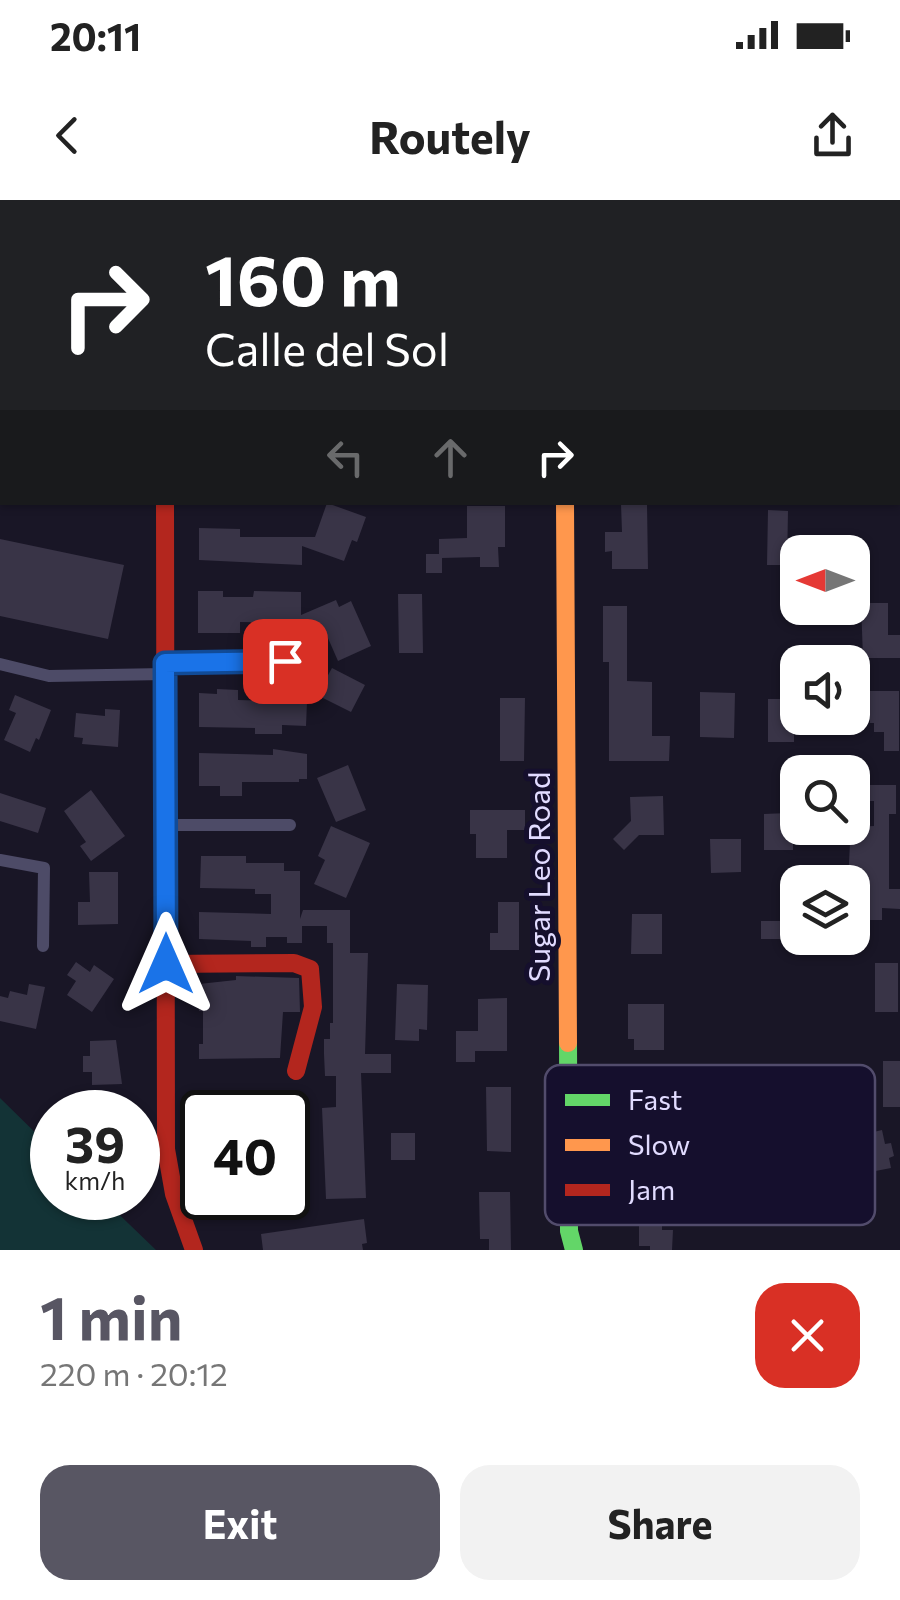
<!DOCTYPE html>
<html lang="en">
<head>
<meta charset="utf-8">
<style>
  :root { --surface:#fff; --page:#f2f2f2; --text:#222; --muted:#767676; --accent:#585663 }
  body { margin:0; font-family:Commissioner,sans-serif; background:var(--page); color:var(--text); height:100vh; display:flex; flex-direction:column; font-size:38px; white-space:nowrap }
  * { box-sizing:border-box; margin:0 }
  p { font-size:32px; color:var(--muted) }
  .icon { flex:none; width:55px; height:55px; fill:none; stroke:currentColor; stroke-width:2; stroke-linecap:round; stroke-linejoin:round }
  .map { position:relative; height:1050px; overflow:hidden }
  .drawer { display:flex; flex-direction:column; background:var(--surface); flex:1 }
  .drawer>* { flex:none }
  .banner { position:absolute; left:0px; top:0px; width:900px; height:305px; box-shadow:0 2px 8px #0004; background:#202124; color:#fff; overflow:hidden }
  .needle { width:65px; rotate:270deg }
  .buttons { position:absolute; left:780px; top:335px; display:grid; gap:20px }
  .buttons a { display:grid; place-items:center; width:90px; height:90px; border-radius:20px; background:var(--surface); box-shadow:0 2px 8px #0004; font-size:50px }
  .speed { position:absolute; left:30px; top:890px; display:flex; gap:20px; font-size:50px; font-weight:700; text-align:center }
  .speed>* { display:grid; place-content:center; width:130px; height:130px; border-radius:50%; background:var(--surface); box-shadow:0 2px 8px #0004; line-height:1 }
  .speed small { font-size:25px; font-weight:400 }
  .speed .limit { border:5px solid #111; border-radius:15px; background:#fff; color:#111 }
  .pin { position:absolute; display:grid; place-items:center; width:85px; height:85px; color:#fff; margin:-42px; border-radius:20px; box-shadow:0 5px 15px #0006 }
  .me { position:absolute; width:110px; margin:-55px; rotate:0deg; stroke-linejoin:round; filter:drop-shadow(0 0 8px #0008) }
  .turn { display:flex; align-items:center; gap:35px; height:210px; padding:0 40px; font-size:45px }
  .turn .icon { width:130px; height:130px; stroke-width:2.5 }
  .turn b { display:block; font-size:70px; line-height:85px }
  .lanes { display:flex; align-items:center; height:95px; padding:0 40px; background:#0003; justify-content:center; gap:50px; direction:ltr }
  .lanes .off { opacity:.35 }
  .round { display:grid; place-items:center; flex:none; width:105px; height:105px; border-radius:30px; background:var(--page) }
  .overview { display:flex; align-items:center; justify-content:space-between; height:170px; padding:0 40px }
  h1 { font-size:60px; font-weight:700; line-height:75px; color:var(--accent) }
  .cta { display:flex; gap:20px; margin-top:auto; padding:20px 40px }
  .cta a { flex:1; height:115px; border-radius:30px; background:var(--accent); color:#fff; font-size:40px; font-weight:700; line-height:115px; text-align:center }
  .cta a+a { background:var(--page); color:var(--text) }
  .status { display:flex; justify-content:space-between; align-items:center; height:70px; padding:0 50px; background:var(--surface); direction:ltr }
  .status svg { height:28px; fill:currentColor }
  header { display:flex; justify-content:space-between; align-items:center; height:130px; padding:0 40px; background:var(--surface); font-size:45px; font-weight:700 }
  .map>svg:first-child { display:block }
</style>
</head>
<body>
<div class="status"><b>20:11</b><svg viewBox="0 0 49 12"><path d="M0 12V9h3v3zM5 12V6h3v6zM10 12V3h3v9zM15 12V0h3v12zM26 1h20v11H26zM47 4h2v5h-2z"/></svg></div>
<header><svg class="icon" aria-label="back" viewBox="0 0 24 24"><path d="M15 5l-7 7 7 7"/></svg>Routely<svg class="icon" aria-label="share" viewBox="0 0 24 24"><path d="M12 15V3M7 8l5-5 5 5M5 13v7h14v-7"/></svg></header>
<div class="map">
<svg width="900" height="1050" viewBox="0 0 900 1050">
  <rect width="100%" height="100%" fill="#191626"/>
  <path fill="#133336" d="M 0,898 L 52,949 L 52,998 L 102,998 L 156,1050 L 0,1050 Z"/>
  <path fill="#393447" d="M 327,303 L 366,317 L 357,342 L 352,340 L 344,361 L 302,346 L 302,365 L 199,360 L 199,328 L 240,329 L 240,337 L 315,337 Z
    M 621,304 L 647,304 L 648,369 L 612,369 L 612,351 L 605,352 L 605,332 L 622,332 Z
    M 467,306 L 505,306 L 505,347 L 498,347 L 499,367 L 480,367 L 480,357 L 442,358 L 442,373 L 426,373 L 426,354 L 439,354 L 439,339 L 467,338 Z
    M 768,310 L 788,311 L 787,365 L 767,365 Z
    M 0,339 L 124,365 L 108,439 L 0,416 Z
    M 198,391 L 223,391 L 223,397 L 253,397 L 254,391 L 301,392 L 301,415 L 336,400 L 339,407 L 351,401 L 371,446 L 338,461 L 324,429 L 318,432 L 314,423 L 240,422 L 240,433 L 198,433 Z
    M 398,394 L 422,394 L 423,453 L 399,453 Z
    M 861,403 L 888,403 L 888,435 L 900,435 L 900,458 L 863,458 Z
    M 603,406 L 627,406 L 627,481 L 652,482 L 652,536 L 670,536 L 669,561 L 609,561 L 609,462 L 603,462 Z
    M 332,468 L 365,485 L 351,512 L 317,495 Z
    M 217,489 L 238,490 L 238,500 L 307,502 L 306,526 L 282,525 L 282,534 L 255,534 L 255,528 L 199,527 L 199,493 L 217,494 Z
    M 870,491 L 899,491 L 899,551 L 884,551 L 884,532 L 874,532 L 874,523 L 870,523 Z
    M 700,492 L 735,493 L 734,538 L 700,537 Z
    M 15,495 L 51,510 L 39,540 L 36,538 L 30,552 L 4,540 L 16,513 L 9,510 Z
    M 500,498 L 525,498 L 524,561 L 500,561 Z
    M 768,499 L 794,499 L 794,542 L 768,542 Z
    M 105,509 L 120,510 L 118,547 L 82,544 L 83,538 L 74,537 L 76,513 L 105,516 Z
    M 273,549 L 307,554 L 307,579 L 299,579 L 299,582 L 242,582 L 242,596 L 220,596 L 220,586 L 199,586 L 199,553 L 273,555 Z
    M 348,565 L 366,610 L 336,622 L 317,578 Z
    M 870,585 L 896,585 L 896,614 L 889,614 L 889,689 L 900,689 L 900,709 L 882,708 L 882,720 L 865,720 L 865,706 L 852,706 L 852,682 L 848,682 L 850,643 L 834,643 L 834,628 L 874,626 L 874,601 L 870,601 Z
    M 91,590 L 125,636 L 91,661 L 80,646 L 86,642 L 64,611 Z
    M 0,593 L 46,608 L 38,633 L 0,621 Z
    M 663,596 L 664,635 L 639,635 L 624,650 L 613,639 L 631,621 L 630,597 Z
    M 470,610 L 525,610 L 525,630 L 507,630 L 507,658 L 476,658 L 476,634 L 470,634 Z
    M 788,613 L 789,639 L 793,638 L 793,650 L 764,650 L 764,614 Z
    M 331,626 L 370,643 L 346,698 L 314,684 L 325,660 L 318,656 Z
    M 710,639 L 741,639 L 741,672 L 711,673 Z
    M 201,656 L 246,656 L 246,663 L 284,663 L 284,671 L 300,671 L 300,719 L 303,710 L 350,710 L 350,753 L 368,753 L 365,854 L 391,854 L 391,873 L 361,873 L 366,998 L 326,999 L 322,908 L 336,907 L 336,876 L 325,876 L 324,854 L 324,839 L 330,839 L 330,823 L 333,823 L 333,743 L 327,743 L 327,726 L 302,726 L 302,743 L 287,743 L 287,737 L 266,737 L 266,747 L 251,747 L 251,741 L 199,739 L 199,712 L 271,714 L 271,694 L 255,694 L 255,689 L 200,688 Z
    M 89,672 L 118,672 L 118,724 L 78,725 L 78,702 L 90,702 Z
    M 498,702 L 519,702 L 519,750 L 490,750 L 490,733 L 498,733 Z
    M 632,714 L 662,714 L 662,754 L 631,754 Z
    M 761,721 L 790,721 L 790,739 L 761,739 Z
    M 76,762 L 90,772 L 94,765 L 114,779 L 92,812 L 67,795 L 76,781 L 67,775 Z
    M 875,763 L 898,763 L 898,812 L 875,812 Z
    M 236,776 L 299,778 L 300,812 L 283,812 L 280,858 L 199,859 L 199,844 L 203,844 L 203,811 L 199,811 L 199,784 L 236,780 Z
    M 29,784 L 45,787 L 36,829 L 0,821 L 0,796 L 8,798 L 10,791 L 27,795 Z
    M 397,784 L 428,785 L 427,830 L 419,829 L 419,841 L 395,840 Z
    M 507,798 L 507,851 L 475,851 L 475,862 L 456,862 L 456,831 L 478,831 L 478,799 Z
    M 628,804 L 664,804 L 664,850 L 634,850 L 634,839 L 628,839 Z
    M 116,840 L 122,884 L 92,885 L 92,872 L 83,872 L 83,856 L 90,856 L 90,841 Z
    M 883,861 L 900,861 L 900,907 L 883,907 Z
    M 486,887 L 511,887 L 511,952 L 487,951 Z
    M 882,930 L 885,944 L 891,943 L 894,956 L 889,958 L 891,968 L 865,973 L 857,936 Z
    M 391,933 L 415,933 L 415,960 L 391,960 Z
    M 479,992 L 510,992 L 511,1050 L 489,1050 L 489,1039 L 480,1039 Z
    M 622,1006 L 662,1006 L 662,1030 L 673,1030 L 672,1050 L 650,1050 L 650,1046 L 639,1046 L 639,1024 L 622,1024 Z
    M 364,1019 L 367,1043 L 362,1044 L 363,1050 L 263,1050 L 261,1034 Z"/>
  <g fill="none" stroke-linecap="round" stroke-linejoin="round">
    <path stroke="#4d4b67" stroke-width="12" d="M 168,2 L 168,0
      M 165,463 L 285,461
      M 0,464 L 49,476 L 165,474
      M 165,625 L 290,625
      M 0,660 L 44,668 L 43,746"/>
    <path stroke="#63d668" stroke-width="18" d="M 811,0 L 814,2
      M 898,63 L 900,64
      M 568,843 L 569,1031 L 574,1050"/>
    <path stroke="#ff974d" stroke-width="18" d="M 898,183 L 900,185
      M 565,302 L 568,843"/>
    <path stroke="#b3261e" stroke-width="18" d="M 540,0 L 553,2
      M 733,0 L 737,2
      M 898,0 L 900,1
      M 898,88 L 900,90
      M 165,302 L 166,949 L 174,994 L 194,1050
      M 165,764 L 294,763 L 310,769 L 313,807 L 296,871"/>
  </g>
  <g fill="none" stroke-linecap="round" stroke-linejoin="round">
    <defs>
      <path id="route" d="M 166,764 L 165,463 L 285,461"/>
    </defs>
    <use href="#route" stroke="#114b97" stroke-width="25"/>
    <use href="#route" stroke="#1a73e8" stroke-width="18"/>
  </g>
  <g text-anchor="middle" stroke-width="10" stroke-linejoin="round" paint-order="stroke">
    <g font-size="30" fill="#e1dbff" stroke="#150f2d">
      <text transform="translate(540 677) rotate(-90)" y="10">Sugar Leo Road</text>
    </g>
  </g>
  <rect x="545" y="865" width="330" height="160" rx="15" fill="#150f2d" stroke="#524c6c" stroke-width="2.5"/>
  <rect x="565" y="894" width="45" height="12" fill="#63d668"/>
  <rect x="565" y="939" width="45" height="12" fill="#ff974d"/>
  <rect x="565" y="984" width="45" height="12" fill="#b3261e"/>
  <g font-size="28" fill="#e1dbff">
    <text x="628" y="910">Fast</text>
    <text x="628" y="955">Slow</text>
    <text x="628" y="1000">Jam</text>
  </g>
</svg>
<div class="buttons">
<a><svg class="needle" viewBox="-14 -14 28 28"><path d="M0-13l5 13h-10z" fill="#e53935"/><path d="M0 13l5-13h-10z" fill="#767676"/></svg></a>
<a><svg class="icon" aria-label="sound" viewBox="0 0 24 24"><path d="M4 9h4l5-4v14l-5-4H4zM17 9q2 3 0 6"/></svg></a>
<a><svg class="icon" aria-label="search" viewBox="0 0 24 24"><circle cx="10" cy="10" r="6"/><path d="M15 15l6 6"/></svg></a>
<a><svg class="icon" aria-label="layers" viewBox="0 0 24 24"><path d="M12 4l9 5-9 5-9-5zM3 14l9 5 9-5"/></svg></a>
</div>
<div class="speed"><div>39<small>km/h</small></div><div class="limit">40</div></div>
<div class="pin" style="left:285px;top:461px;background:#d93025"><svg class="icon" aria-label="arrive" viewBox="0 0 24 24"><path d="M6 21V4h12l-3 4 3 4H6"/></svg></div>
<svg class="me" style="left:166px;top:764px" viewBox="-20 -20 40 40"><path d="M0-17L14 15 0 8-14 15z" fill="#1a73e8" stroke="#fff" stroke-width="4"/></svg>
<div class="banner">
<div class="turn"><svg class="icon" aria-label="right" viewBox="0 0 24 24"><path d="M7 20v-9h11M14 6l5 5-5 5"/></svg><div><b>160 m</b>Calle del Sol</div></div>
<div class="lanes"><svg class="icon off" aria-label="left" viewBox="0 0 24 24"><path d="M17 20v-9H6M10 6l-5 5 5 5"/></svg><svg class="icon off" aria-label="ahead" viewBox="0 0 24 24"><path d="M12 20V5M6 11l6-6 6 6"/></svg><svg class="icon" aria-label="right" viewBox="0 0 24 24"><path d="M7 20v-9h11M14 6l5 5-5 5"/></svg></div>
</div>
</div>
<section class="drawer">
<div class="overview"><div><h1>1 min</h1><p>220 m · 20:12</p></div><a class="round" style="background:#d93025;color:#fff"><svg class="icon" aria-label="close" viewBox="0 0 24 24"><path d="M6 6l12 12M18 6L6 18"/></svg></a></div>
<div class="cta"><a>Exit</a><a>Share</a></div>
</section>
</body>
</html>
